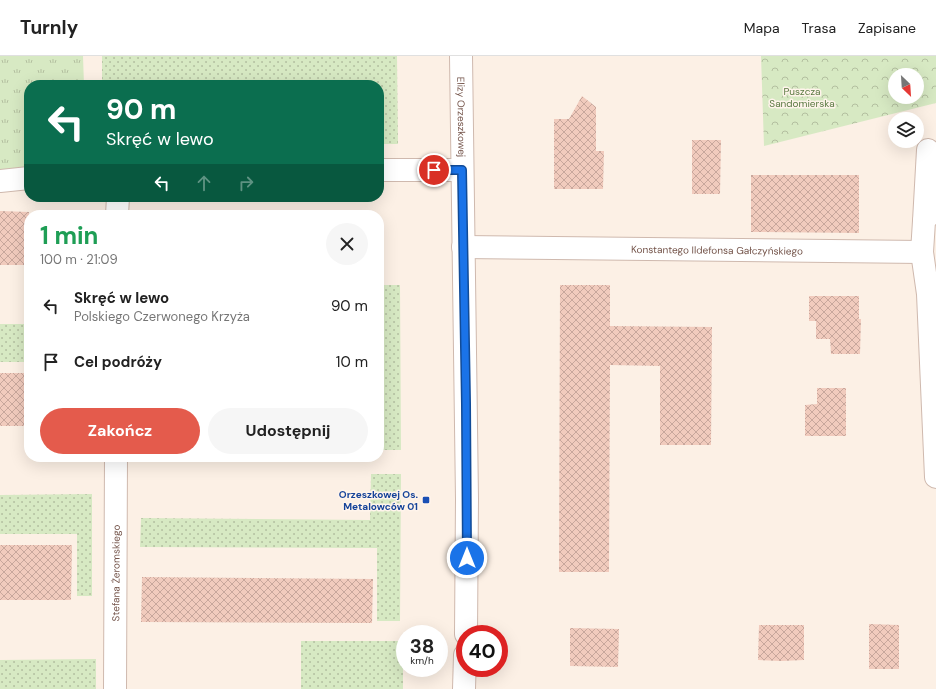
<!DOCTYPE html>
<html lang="pl">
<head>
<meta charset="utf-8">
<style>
  :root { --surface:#fff; --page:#f6f6f6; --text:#222; --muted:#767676; --line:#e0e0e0; --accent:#e45b4c }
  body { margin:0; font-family:"DM Sans",sans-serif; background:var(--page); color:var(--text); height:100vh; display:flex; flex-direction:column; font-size:15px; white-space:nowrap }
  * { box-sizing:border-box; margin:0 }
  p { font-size:13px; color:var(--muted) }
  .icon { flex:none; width:22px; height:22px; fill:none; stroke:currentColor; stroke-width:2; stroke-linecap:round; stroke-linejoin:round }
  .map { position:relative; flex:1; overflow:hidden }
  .side { position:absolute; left:24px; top:154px; width:360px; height:252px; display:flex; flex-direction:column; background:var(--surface); border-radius:16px; box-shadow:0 4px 16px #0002 }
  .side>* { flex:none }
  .top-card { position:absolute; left:24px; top:24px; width:360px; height:122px; border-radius:16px; box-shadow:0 4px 16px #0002; background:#0b6e4f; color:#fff; overflow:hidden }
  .needle { width:26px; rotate:155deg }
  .controls { position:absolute; left:888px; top:12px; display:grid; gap:8px }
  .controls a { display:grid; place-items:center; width:36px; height:36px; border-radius:50%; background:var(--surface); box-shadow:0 4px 16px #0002; font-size:20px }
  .speed { position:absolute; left:396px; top:569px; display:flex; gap:8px; font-size:20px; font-weight:700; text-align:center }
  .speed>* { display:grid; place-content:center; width:52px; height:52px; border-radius:50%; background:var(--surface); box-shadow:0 4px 16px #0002; line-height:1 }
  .speed small { font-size:10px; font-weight:400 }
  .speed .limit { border:6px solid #d22; background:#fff; color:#111 }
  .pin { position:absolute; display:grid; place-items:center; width:34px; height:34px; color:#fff; margin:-17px; border:2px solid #fff; border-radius:50%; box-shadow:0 1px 4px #0007 }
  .me { position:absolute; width:44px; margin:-22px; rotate:0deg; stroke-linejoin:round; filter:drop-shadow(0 0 3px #0008) }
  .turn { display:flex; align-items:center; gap:14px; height:84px; padding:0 16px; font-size:18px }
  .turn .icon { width:52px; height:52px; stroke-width:2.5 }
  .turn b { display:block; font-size:28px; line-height:34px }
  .lanes { display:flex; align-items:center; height:38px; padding:0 16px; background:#0003; justify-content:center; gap:20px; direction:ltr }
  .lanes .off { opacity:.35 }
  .round { display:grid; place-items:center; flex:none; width:42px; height:42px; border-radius:21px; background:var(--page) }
  .head { display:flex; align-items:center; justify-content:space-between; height:68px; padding:0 16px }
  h1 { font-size:24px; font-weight:700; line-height:30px; color:#1e9e55 }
  .cta { display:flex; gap:8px; margin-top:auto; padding:8px 16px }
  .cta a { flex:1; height:46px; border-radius:24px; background:var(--accent); color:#fff; font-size:16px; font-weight:700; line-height:46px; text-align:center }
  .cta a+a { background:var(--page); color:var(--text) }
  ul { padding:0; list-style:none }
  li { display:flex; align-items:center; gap:12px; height:56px; padding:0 16px }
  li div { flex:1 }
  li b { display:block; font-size:15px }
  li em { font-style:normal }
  header { display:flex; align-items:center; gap:24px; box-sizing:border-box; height:56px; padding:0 20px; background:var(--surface); border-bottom:1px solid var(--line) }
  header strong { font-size:19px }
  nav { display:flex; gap:22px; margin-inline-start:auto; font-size:14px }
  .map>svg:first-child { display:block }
</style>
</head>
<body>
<header>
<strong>Turnly</strong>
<nav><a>Mapa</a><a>Trasa</a><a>Zapisane</a></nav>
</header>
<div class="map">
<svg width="936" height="633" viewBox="0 0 936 633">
  <defs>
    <pattern id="grass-dots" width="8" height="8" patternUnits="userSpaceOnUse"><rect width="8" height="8" fill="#d7e9c3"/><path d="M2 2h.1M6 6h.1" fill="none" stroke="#b3bfa0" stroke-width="1.8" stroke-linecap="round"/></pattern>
    <pattern id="forest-crowns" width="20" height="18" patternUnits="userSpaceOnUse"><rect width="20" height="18" fill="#d7e9c3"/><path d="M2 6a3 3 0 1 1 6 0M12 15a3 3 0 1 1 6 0" fill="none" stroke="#b3bfa0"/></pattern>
    <pattern id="park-tufts" width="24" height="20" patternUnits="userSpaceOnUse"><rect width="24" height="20" fill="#d7e9c3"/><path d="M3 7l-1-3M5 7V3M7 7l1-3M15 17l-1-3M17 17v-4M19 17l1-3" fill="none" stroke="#b3bfa0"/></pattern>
    <pattern id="building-cross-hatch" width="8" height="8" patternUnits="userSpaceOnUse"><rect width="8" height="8" fill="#f1cbbd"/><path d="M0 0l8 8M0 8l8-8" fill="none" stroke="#c8a79c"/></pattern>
  </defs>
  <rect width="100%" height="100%" fill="#fcf0e5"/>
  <path fill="url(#grass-dots)" d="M 102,0 L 397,0 L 398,88 L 379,88 L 379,29 L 102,29 Z
    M 379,229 L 400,229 L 401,394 L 379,394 Z
    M 0,268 L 29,268 L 29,306 L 0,306 Z
    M 371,418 L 401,418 L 400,565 L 377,565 L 377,492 L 140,491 L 141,462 L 370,464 Z
    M 92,438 L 92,540 L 77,540 L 77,478 L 0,478 L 0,439 Z
    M 301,585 L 403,585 L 403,633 L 301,633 Z
    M 96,603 L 96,633 L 0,633 L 0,604 Z"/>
  <path fill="url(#forest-crowns)" fill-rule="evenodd" d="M 761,0 L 936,0 L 936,47 L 764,90 ZM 895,19 L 917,19 L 917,41 L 895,41 Z"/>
  <path fill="url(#park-tufts)" d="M 0,0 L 83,0 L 84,29 L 29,29 L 29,111 L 0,114 Z"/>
  <path fill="url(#building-cross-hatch)" d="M 582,40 L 596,51 L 596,95 L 604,95 L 603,133 L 554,133 L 554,63 L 569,63 Z
    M 692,84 L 721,84 L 720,138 L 692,138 Z
    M 751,119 L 859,119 L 859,177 L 751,176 Z
    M 0,155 L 29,156 L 29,209 L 0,209 Z
    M 560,229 L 610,229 L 610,270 L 712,271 L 711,389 L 660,389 L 660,310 L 610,309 L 609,516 L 559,516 Z
    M 809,240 L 859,240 L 859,263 L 861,263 L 860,298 L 831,298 L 830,283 L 816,283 L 816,265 L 809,265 Z
    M 0,317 L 29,317 L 29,370 L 0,370 Z
    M 817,332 L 846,332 L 846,380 L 805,380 L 805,349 L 817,348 Z
    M 0,489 L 72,489 L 71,544 L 0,544 Z
    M 142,521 L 373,523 L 372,567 L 141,566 Z
    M 869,568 L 899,569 L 899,613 L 869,613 Z
    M 759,569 L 804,569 L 804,604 L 781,605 L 758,604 Z
    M 570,572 L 619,573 L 618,611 L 570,610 Z"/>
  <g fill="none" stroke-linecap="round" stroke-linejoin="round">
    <defs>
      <g id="minor">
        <path id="s1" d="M 461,0 L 467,443 L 466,578"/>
        <path d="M 379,114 L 462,114"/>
        <path d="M 0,125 L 29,122"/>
        <path d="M 936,152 L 934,153 L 924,165 L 922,196 L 928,238 L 936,421"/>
        <path d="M 117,159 L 118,141"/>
        <path d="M 924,165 L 928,94"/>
        <path id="s2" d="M 463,191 L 922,196"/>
        <path id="s3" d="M 115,633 L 116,401"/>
        <path d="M 464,633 L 465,599"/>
      </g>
    </defs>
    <use href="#minor" stroke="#cfb9ae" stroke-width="24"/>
    <use href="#minor" stroke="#fff" stroke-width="22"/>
  </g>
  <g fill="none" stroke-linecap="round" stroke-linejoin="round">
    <defs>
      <path id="route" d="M 434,114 L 462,114 L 466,348 L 467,502"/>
    </defs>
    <use href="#route" stroke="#114b97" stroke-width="10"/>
    <use href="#route" stroke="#1a73e8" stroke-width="7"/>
  </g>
  <rect fill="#1a4fb4" stroke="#fff4eb" stroke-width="1.5" x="422" y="440" width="8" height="8" rx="2"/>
  <g text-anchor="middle" stroke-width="3" stroke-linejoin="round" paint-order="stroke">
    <g font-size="10" fill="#5a7942" stroke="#fff4eb">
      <text x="802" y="39">Puszcza<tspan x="802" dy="12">Sandomierska</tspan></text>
    </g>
    <g font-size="10" fill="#74544a" stroke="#fff4eb">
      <text dy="4" stroke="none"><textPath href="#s1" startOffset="61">Elizy Orzeszkowej</textPath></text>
      <text dy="4" stroke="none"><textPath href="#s2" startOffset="254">Konstantego Ildefonsa Gałczyńskiego</textPath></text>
      <text dy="4" stroke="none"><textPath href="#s3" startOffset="116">Stefana Żeromskiego</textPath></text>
    </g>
    <g font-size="10" font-weight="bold" fill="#164399" stroke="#fff4eb" text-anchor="end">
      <text x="418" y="442">Orzeszkowej Os.<tspan x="418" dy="12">Metalowców 01</tspan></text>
    </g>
  </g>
</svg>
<div class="controls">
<a><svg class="needle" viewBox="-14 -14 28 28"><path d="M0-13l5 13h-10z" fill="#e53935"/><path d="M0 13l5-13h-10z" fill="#767676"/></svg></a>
<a><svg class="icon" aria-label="layers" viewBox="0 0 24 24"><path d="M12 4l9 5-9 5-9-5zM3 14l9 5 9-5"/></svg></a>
</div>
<div class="speed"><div>38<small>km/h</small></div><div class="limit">40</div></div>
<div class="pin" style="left:434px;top:114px;background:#d93025"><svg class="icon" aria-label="arrive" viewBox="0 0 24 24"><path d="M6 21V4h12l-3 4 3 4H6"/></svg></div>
<svg class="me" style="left:467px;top:502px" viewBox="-20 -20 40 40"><circle r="17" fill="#1a73e8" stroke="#fff" stroke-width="3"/><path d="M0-11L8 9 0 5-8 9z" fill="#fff"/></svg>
<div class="top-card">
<div class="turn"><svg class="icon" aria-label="left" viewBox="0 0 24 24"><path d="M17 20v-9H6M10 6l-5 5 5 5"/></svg><div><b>90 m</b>Skręć w lewo</div></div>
<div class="lanes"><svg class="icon" aria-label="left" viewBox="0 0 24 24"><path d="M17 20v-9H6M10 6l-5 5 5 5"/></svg><svg class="icon off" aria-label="ahead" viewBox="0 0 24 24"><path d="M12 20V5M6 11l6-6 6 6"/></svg><svg class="icon off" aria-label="right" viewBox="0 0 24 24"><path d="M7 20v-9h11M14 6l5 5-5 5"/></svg></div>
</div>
<section class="side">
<div class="head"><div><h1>1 min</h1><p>100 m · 21:09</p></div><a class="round"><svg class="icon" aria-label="close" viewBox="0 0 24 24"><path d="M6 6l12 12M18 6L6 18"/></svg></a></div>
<ul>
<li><svg class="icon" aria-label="left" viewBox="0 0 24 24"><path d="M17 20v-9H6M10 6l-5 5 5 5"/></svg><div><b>Skręć w lewo</b><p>Polskiego Czerwonego Krzyża</p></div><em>90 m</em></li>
<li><svg class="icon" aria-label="arrive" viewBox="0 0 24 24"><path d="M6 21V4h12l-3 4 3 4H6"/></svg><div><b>Cel podróży</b></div><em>10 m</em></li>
</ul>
<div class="cta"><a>Zakończ</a><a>Udostępnij</a></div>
</section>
</div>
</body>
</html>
